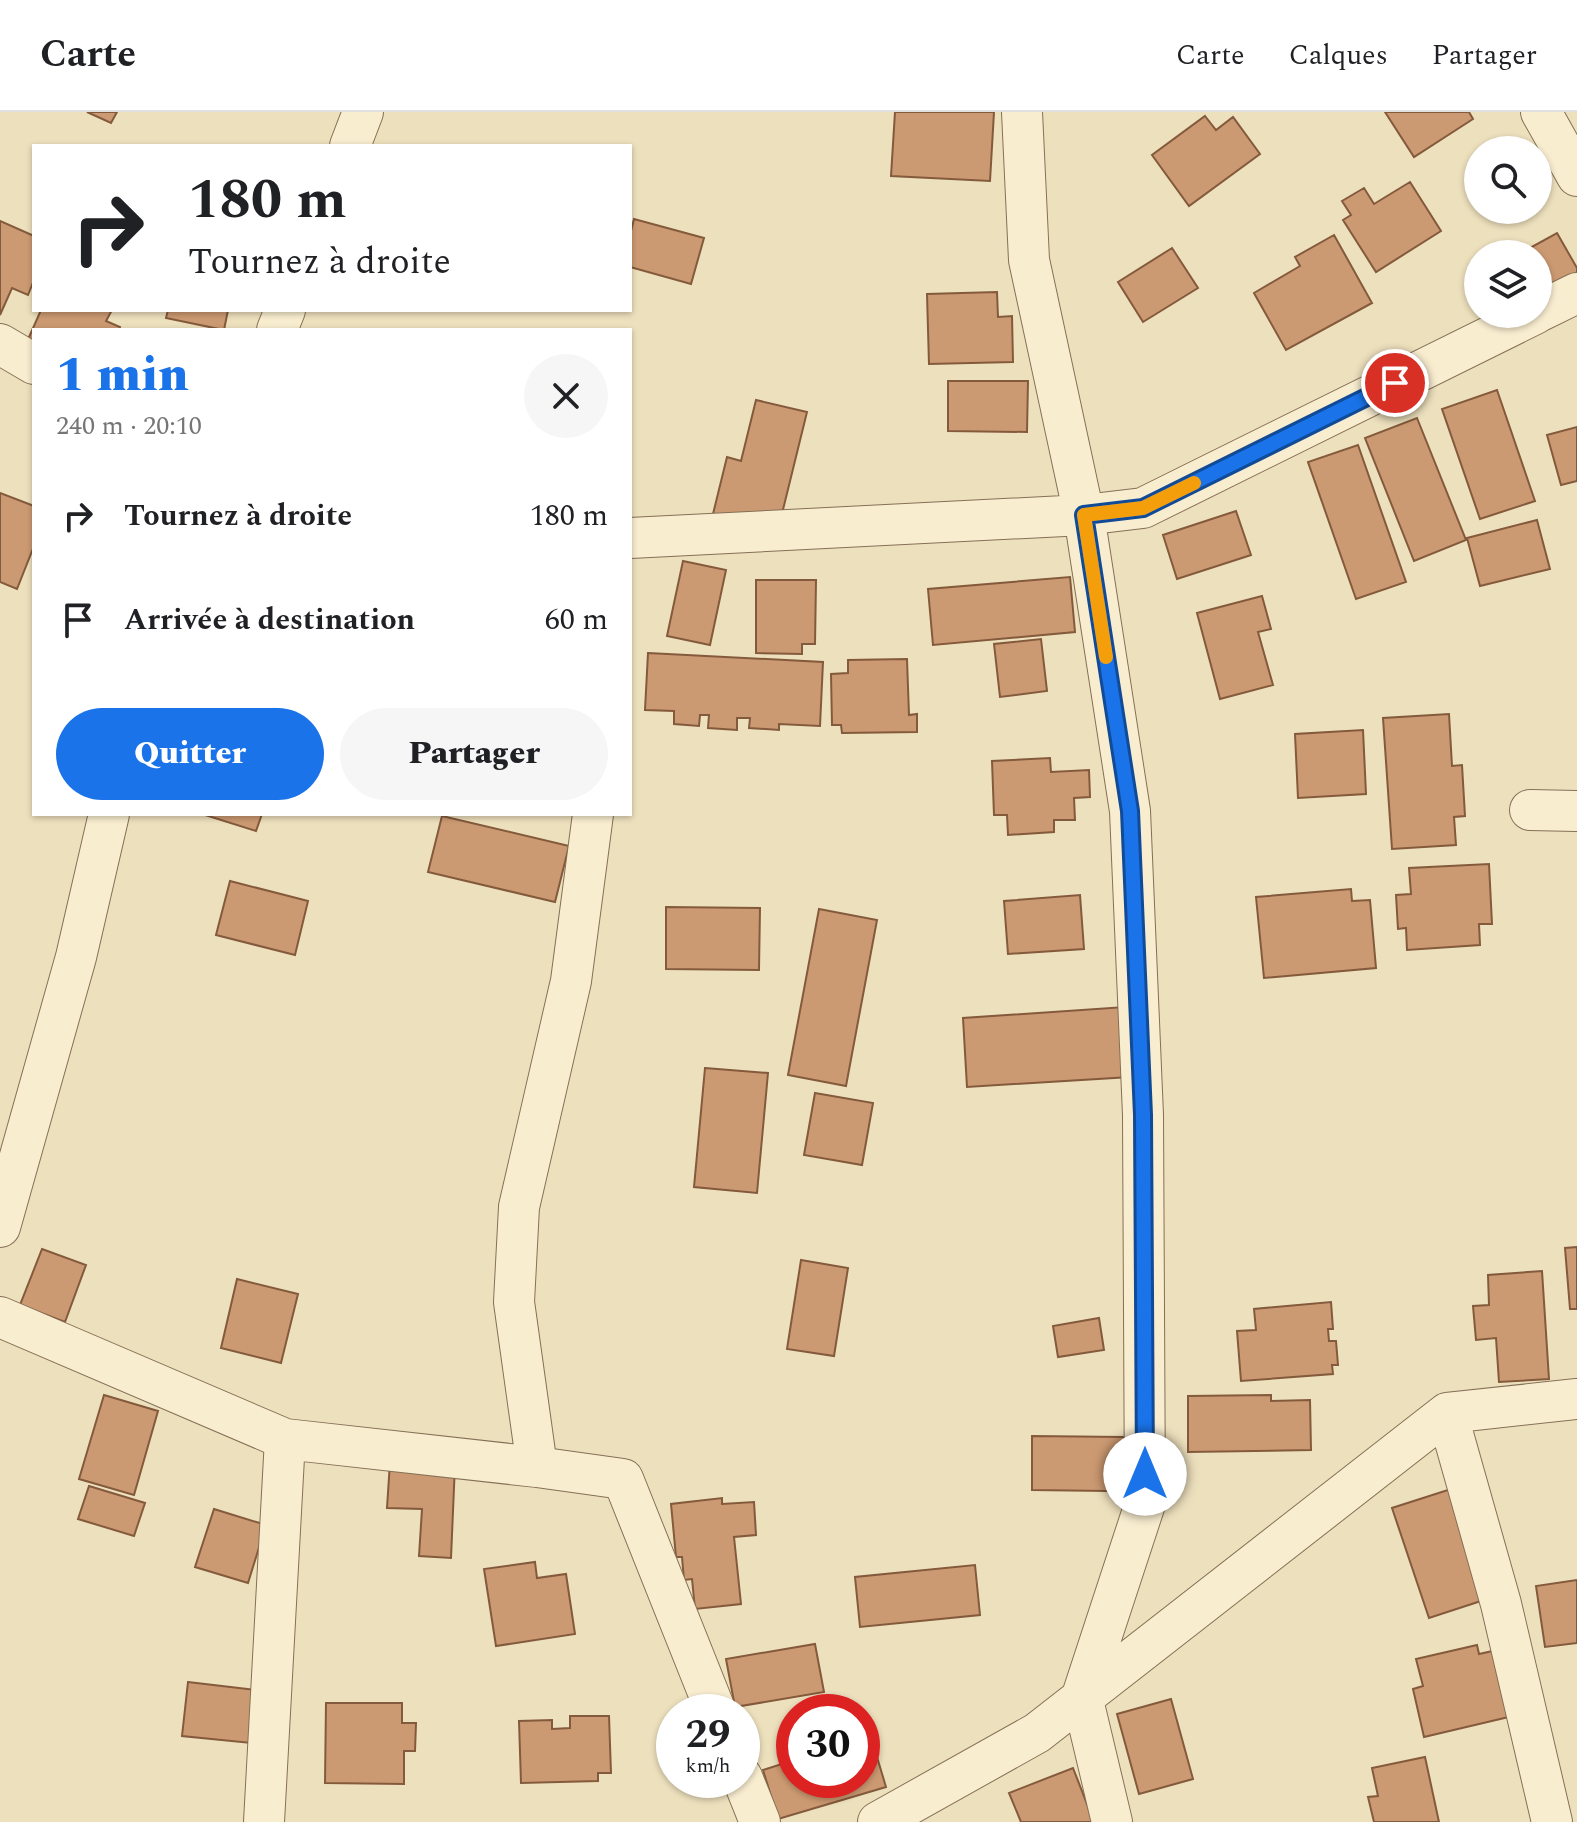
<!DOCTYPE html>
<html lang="fr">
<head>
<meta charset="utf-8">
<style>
  :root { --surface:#fff; --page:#f6f6f6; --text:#202124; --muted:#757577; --line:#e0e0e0; --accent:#1a73e8 }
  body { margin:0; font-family:Spectral,serif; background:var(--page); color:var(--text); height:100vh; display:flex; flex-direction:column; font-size:30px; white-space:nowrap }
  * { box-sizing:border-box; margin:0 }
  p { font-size:26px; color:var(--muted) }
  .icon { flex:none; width:44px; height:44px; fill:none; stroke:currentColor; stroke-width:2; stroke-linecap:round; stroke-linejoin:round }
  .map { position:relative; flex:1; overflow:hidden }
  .panel { position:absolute; left:32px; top:216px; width:600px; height:488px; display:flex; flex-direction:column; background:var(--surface); border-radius:0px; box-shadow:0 2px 6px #0004 }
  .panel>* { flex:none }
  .guide { position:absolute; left:32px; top:32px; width:600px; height:168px; border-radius:0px; box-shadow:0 2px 6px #0004; background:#fff; color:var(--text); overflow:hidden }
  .fabs { position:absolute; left:1464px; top:24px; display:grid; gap:16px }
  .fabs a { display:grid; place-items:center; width:88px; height:88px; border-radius:50%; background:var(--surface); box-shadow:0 2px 6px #0004; font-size:40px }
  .speed { position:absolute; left:656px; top:1582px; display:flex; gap:16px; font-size:40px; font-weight:700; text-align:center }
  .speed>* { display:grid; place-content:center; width:104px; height:104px; border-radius:50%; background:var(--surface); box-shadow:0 2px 6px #0004; line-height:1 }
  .speed small { font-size:20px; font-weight:400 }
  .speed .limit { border:12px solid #d22; background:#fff; color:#111 }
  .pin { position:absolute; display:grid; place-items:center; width:68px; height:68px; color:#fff; margin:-34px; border:4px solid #fff; border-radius:50%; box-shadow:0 2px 8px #0007 }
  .me { position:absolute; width:88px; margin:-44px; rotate:0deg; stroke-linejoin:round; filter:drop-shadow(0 0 6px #0008) }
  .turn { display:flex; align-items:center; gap:28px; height:168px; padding:0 24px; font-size:36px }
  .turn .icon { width:104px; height:104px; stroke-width:2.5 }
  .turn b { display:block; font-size:56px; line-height:68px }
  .round { display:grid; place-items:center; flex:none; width:84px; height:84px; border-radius:42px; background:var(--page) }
  .headline { display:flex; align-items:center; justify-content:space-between; height:136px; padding:0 24px }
  h1 { font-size:48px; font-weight:800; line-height:60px; color:var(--accent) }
  .cta { display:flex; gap:16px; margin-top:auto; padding:16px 24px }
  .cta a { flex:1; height:92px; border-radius:48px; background:var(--accent); color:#fff; font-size:32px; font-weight:800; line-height:92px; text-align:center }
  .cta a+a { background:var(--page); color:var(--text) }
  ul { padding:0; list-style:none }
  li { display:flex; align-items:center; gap:24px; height:104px; padding:0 24px }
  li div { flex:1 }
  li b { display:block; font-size:30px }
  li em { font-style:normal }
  header { display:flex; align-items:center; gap:48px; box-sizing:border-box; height:112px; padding:0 40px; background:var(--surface); border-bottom:2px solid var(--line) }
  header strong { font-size:38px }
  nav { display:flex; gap:44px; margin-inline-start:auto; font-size:28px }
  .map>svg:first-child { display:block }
</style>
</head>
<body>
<header>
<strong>Carte</strong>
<nav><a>Carte</a><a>Calques</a><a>Partager</a></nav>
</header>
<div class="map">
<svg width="1577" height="1710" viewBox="0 0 1577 1710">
  <rect width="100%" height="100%" fill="#ede0bd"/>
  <path fill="#cc9a72" stroke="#845a3c" stroke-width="2" d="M 87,0 L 117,0 L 111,11 Z
    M 895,0 L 994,0 L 990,69 L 891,64 Z
    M 1385,0 L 1469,0 L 1473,7 L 1414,45 Z
    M 1205,4 L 1216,18 L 1233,5 L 1260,42 L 1189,94 L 1152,43 Z
    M 1410,70 L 1441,119 L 1376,160 L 1343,108 L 1351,103 L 1342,89 L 1364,76 L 1374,92 Z
    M 634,107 L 704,126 L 691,172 L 630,155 L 630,123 Z
    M 0,109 L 34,124 L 34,168 L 28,183 L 12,176 L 0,203 Z
    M 1557,121 L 1577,156 L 1577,171 L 1538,192 L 1538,142 L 1519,142 Z
    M 1334,123 L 1372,191 L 1286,238 L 1254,181 L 1300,154 L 1295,145 Z
    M 1172,136 L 1198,176 L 1143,210 L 1118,170 Z
    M 997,180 L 998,205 L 1012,204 L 1013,250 L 929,252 L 927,182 Z
    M 41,198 L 112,198 L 106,209 L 120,215 L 119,218 L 34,218 L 34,247 L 22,241 Z
    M 168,198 L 228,198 L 224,218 L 166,206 Z
    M 948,269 L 1028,269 L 1027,320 L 948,319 Z
    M 1497,278 L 1535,389 L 1480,407 L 1442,297 Z
    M 756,288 L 807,300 L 778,418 L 713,402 L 727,345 L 741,349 Z
    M 1417,306 L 1466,428 L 1414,449 L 1365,326 Z
    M 1577,315 L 1577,369 L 1561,373 L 1547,323 Z
    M 1358,333 L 1406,470 L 1356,487 L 1308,350 Z
    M 0,381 L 34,394 L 34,434 L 17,477 L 0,470 Z
    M 1236,399 L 1251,443 L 1177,467 L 1163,423 Z
    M 1537,408 L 1550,457 L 1480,474 L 1467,426 Z
    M 683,449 L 726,458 L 710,533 L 667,524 Z
    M 1070,465 L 1075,520 L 933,533 L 928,477 Z
    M 756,468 L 816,468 L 815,532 L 802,532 L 802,542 L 756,541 Z
    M 1262,484 L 1271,517 L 1258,520 L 1273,573 L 1220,587 L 1197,501 Z
    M 1041,527 L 1047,579 L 1000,585 L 994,532 Z
    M 648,541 L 823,550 L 820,614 L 779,612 L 779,618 L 749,616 L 750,606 L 737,606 L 737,618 L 708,616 L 709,603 L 700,603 L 699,614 L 674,612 L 674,599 L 645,598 Z
    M 907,547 L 909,603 L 917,602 L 917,620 L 842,621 L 841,613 L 832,613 L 831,562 L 848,561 L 848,548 Z
    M 1449,602 L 1452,654 L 1462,653 L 1465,704 L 1454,705 L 1456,733 L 1392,737 L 1383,606 Z
    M 1363,618 L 1366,682 L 1298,686 L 1295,622 Z
    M 1050,646 L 1051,660 L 1089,658 L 1090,685 L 1074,686 L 1075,708 L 1054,708 L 1054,720 L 1008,723 L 1007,703 L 994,703 L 992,649 Z
    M 202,702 L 262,702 L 256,719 Z
    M 442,704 L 569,734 L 555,790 L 428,760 Z
    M 1489,752 L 1492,812 L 1479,812 L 1480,833 L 1407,838 L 1406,816 L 1398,817 L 1396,783 L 1411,782 L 1409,756 Z
    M 230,769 L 308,789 L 295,843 L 216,823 Z
    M 1351,777 L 1352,789 L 1370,788 L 1376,856 L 1264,866 L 1256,785 Z
    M 1080,783 L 1084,837 L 1008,842 L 1004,789 Z
    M 666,795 L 760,796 L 759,858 L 666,857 Z
    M 819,797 L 877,808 L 846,974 L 788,963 Z
    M 1125,895 L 1130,965 L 967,975 L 963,906 Z
    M 705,956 L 768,961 L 757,1081 L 694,1075 Z
    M 815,981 L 873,991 L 862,1053 L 804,1043 Z
    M 1577,1135 L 1577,1197 L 1570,1197 L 1565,1136 Z
    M 42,1137 L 86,1153 L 65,1210 L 20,1193 Z
    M 801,1148 L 848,1156 L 834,1244 L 787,1237 Z
    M 1542,1159 L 1549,1267 L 1499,1270 L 1496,1226 L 1476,1228 L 1473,1194 L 1489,1193 L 1488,1163 Z
    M 237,1167 L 298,1182 L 281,1251 L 221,1236 Z
    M 1331,1190 L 1333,1217 L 1328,1217 L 1329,1229 L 1336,1229 L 1338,1253 L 1332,1253 L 1333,1262 L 1241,1269 L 1237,1219 L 1256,1218 L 1254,1197 Z
    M 1099,1206 L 1104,1238 L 1058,1245 L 1053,1214 Z
    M 104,1283 L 158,1299 L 134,1383 L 79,1367 Z
    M 1271,1283 L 1271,1289 L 1310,1288 L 1311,1338 L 1188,1340 L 1188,1284 Z
    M 1032,1324 L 1124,1325 L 1124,1361 L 1107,1361 L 1107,1379 L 1032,1378 Z
    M 390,1350 L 455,1352 L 451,1446 L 419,1444 L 422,1397 L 387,1396 Z
    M 89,1374 L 145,1391 L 134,1424 L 78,1407 Z
    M 1451,1377 L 1487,1487 L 1429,1506 L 1392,1396 Z
    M 722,1386 L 722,1392 L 754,1390 L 756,1423 L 734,1425 L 741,1492 L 695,1497 L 692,1467 L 684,1468 L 682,1445 L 676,1445 L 671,1392 Z
    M 214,1397 L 266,1413 L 248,1471 L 195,1455 Z
    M 535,1450 L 537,1466 L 566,1462 L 575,1522 L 496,1534 L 484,1457 Z
    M 975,1453 L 980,1503 L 860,1515 L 855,1465 Z
    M 1577,1468 L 1577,1531 L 1545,1535 L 1536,1474 Z
    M 815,1532 L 824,1580 L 735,1595 L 726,1547 Z
    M 1477,1533 L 1479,1542 L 1497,1538 L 1513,1604 L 1424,1625 L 1413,1577 L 1423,1574 L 1416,1547 Z
    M 188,1570 L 257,1578 L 251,1631 L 182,1624 Z
    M 1171,1587 L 1193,1667 L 1139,1682 L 1117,1602 Z
    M 326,1591 L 402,1591 L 402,1611 L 416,1611 L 415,1639 L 404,1639 L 404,1672 L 325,1671 Z
    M 570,1604 L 609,1604 L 611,1661 L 598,1661 L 598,1669 L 521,1671 L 519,1609 L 552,1608 L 552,1617 L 570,1616 Z
    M 871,1625 L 886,1675 L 778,1707 L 763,1658 L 794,1648 L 794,1668 L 862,1668 L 862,1628 Z
    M 1425,1645 L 1439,1710 L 1374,1710 L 1368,1685 L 1378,1684 L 1372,1656 Z
    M 1073,1656 L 1094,1710 L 1021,1710 L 1009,1681 Z"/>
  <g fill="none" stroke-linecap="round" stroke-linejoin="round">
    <defs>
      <path id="minor" d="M 1022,0 L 1029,148 L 1084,403 L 1130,699 L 1143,1003 L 1145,1392 L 1082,1584 L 1112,1710
        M 1541,0 L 1577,64
        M 350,34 L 363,0
        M 1538,200 L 1577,181
        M 277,218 L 285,198
        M 0,232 L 34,252
        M 630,426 L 1084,403 L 1143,396 L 1535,202
        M 1530,698 L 1577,699
        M 0,1115 L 76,845 L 109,702
        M 0,1205 L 285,1327 L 537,1355 L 623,1367 L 716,1600
        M 1447,1301 L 1501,1492 L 1552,1710
        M 537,1355 L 514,1190 L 519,1095 L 571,869 L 593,702
        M 742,1665 L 760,1710
        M 264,1710 L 285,1327
        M 878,1710 L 1037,1621 L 1447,1301 L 1577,1287"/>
    </defs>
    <use href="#minor" stroke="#857056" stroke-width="42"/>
    <use href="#minor" stroke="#f9edd0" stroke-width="40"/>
  </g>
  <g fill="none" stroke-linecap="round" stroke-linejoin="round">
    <defs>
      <path id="route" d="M 1145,1362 L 1143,1003 L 1130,699 L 1084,403 L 1143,396 L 1395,271"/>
    </defs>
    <use href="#route" stroke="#114b97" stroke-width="20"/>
    <use href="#route" stroke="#1a73e8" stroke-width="14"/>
    <path stroke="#f59e0b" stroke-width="14" d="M 1106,545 L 1084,403 L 1143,396 L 1194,371"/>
  </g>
</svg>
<div class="fabs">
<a><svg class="icon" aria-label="search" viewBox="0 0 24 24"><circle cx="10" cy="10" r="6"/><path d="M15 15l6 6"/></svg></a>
<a><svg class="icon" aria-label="layers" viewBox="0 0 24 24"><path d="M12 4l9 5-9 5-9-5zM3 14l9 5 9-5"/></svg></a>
</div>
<div class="speed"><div>29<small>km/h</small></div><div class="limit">30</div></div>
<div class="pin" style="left:1395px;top:271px;background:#d93025"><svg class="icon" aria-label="arrive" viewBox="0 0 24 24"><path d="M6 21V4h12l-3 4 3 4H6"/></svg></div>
<svg class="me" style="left:1145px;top:1362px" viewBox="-20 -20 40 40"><circle r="19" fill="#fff"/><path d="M0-13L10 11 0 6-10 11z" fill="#1a73e8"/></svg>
<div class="guide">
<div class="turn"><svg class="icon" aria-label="right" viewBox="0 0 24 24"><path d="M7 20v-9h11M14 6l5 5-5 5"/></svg><div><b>180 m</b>Tournez à droite</div></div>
</div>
<section class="panel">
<div class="headline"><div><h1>1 min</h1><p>240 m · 20:10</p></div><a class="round"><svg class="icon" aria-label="close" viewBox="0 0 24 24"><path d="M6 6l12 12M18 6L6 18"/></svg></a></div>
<ul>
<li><svg class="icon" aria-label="right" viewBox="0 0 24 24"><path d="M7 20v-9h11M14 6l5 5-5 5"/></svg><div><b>Tournez à droite</b></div><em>180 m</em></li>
<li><svg class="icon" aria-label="arrive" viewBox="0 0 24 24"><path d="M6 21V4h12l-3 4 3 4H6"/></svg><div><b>Arrivée à destination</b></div><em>60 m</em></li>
</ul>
<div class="cta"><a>Quitter</a><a>Partager</a></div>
</section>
</div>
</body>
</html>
